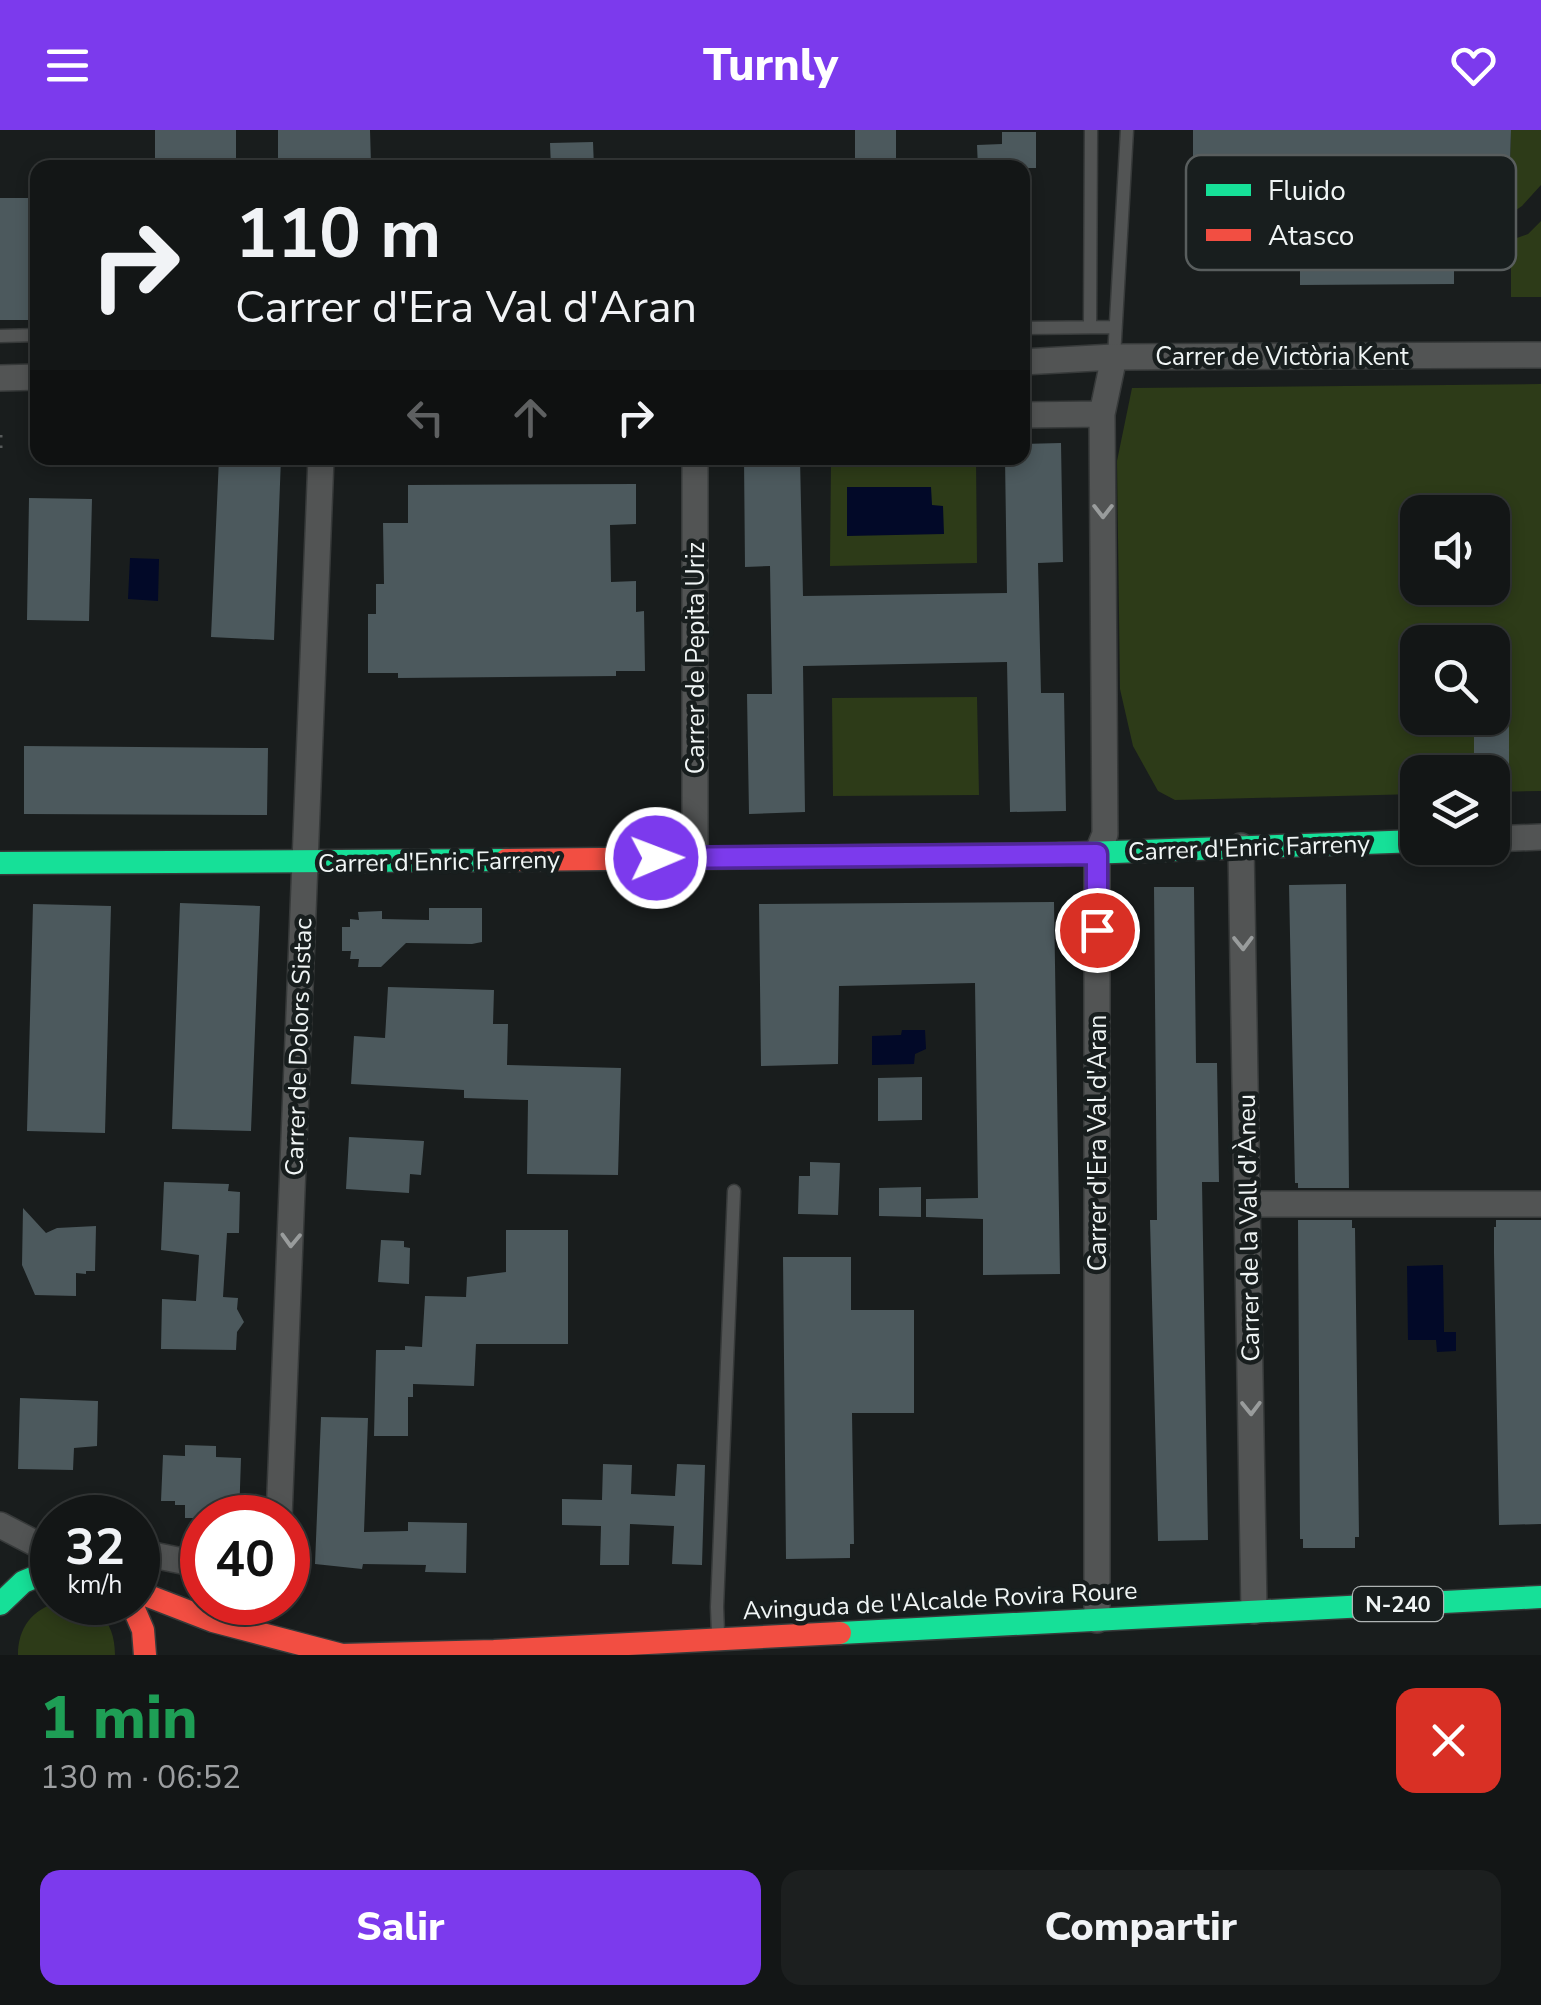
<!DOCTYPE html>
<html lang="es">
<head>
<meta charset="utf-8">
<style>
  :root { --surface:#131616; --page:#1c1f1f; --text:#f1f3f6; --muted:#9d9fa1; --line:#323535; --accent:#7c3aed }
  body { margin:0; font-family:"Nunito Sans",sans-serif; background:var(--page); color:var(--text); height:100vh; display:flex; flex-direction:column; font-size:38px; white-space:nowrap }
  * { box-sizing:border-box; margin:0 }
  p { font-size:32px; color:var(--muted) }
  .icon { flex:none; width:55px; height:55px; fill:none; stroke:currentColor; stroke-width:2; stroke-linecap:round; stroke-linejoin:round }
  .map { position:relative; height:1525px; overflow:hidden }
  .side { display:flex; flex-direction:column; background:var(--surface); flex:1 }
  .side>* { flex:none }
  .guide { position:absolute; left:30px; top:30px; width:1000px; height:305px; border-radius:20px; box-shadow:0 5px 15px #0003,0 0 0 2px var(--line); background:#131616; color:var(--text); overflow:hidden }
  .controls { position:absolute; left:1400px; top:365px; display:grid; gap:20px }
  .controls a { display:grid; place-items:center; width:110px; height:110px; border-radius:20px; background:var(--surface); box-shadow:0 5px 15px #0003,0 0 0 2px var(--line); font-size:50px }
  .speed { position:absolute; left:30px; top:1365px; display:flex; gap:20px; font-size:50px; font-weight:700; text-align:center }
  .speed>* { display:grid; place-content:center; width:130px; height:130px; border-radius:50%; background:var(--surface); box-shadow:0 5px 15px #0003,0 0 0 2px var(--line); line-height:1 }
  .speed small { font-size:25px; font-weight:400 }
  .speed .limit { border:15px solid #d22; background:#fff; color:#111 }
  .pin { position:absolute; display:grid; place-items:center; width:85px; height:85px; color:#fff; margin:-42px; border:5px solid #fff; border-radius:50%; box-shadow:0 2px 10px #0007 }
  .me { position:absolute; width:110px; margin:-55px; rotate:89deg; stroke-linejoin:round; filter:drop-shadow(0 0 8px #0008) }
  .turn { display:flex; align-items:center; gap:35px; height:210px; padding:0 40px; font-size:45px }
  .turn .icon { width:130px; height:130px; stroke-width:2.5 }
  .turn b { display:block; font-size:70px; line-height:85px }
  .lanes { display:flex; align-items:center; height:95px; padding:0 40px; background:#0003; justify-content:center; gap:50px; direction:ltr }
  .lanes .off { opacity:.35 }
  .round { display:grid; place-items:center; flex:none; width:105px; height:105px; border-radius:20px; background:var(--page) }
  .head { display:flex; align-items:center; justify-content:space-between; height:170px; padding:0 40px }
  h1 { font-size:60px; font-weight:800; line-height:75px; color:#1e9e55 }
  .action { display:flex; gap:20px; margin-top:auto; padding:20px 40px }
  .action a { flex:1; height:115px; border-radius:20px; background:var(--accent); color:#fff; font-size:40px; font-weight:800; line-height:115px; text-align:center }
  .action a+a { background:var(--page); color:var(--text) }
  header { display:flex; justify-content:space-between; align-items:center; height:130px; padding:0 40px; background:var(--accent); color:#fff; font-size:45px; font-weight:800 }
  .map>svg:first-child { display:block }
</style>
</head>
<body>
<header><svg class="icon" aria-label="menu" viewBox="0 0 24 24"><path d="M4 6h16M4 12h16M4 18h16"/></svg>Turnly<svg class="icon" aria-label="heart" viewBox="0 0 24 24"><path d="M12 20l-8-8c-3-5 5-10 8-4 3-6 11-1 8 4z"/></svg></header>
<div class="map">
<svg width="1541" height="1525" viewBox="0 0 1541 1525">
  <rect width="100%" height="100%" fill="#191d1d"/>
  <path fill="#2d3b18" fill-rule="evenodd" d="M 1511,0 L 1541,0 L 1541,55 L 1522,76 L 1513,82 L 1421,84 L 1420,33 L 1510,32 Z
    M 1541,91 L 1541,167 L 1511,167 L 1511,110 L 1528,104 Z
    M 1541,254 L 1541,661 L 1493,662 L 1492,642 L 1418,642 L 1417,664 L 1175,670 L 1158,661 L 1133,616 L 1120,559 L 1117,331 L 1132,258 ZM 1418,382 L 1492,382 L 1492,458 L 1418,458 ZM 1418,512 L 1492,512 L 1492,588 L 1418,588 Z
    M 976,329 L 977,433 L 830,436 L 831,332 Z
    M 977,567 L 979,665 L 833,666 L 832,568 Z
    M 59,1472 C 94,1472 115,1488 115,1525 L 18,1525 C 18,1498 32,1479 59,1472 Z"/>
  <path fill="#020928" d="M 847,357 L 931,357 L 932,375 L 943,376 L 944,404 L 847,406 Z
    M 130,428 L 159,429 L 158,471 L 128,469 Z
    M 902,900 L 925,900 L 926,919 L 915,924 L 914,934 L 872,935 L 872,906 L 901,905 Z
    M 1443,1135 L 1444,1202 L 1456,1202 L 1456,1221 L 1437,1222 L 1436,1210 L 1408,1210 L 1407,1136 Z"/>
  <path fill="#4c595d" d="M 155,0 L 236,0 L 236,36 L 155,37 Z
    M 278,0 L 370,0 L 371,34 L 278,34 Z
    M 855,0 L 896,0 L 896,38 L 855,38 Z
    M 1193,0 L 1511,0 L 1510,32 L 1193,31 Z
    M 1002,2 L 1036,2 L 1036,38 L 978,38 L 977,15 L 1002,14 Z
    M 593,12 L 594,38 L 551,38 L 550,13 Z
    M 0,68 L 38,68 L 38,190 L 0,190 Z
    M 1300,115 L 1454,115 L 1454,154 L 1300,155 Z
    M 1061,313 L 1063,432 L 1038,433 L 1041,563 L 1064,563 L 1066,681 L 1010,682 L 1007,532 L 803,536 L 805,682 L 749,684 L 747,564 L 772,564 L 770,436 L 745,437 L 744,328 L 800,328 L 803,466 L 1007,463 L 1005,328 L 1022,328 L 1022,314 Z
    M 219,328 L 281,328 L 274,510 L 211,507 Z
    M 636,354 L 636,394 L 610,395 L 611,452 L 636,451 L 636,482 L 644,481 L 645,541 L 616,541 L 616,546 L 398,548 L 398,543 L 368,543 L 368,484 L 376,484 L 376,454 L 384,454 L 383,393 L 408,393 L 408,355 Z
    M 29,368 L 92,369 L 89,491 L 27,490 Z
    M 1509,596 L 1509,639 L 1474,639 L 1474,597 Z
    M 24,616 L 268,618 L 267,685 L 24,684 Z
    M 1346,754 L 1349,1058 L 1298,1058 L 1298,1053 L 1295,1053 L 1289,755 Z
    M 1154,757 L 1194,757 L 1196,933 L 1217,933 L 1219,1052 L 1202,1052 L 1208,1410 L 1158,1411 L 1150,1090 L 1157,1090 Z
    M 1054,772 L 1060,1144 L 983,1145 L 983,1089 L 926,1087 L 926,1069 L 978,1068 L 975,853 L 839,856 L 838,934 L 761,936 L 759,774 Z
    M 180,773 L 260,776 L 251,1001 L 172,999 Z
    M 33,774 L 111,776 L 105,1003 L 27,1001 Z
    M 429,778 L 482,778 L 482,812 L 472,814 L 406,813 L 381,837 L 358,837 L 359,829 L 350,829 L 351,821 L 342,821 L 342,797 L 350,797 L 350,789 L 359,790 L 358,782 L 382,781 L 382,789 L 429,790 Z
    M 388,857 L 494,860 L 493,894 L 508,894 L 507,935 L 621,938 L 618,1045 L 527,1044 L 528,970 L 464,968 L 464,960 L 351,954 L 354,906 L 385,908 Z
    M 922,947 L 922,990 L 878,991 L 878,948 Z
    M 349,1007 L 424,1011 L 421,1045 L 410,1044 L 409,1063 L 346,1059 Z
    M 810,1032 L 840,1033 L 838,1085 L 798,1084 L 799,1046 L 810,1046 Z
    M 164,1052 L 229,1054 L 228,1061 L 240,1062 L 239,1103 L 227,1103 L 223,1167 L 238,1168 L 237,1179 L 244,1192 L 237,1202 L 236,1220 L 161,1219 L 162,1169 L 196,1171 L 199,1125 L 161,1120 Z
    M 921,1057 L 921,1087 L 879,1086 L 879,1058 Z
    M 23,1078 L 46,1103 L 57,1098 L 96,1096 L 95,1141 L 86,1141 L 86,1144 L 76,1143 L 76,1166 L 35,1165 L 22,1135 Z
    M 1298,1090 L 1352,1090 L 1352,1098 L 1355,1098 L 1359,1407 L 1355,1407 L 1355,1418 L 1303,1418 L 1303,1409 L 1300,1409 Z
    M 1496,1090 L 1541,1090 L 1541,1394 L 1499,1395 L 1494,1123 L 1494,1097 L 1496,1097 Z
    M 506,1100 L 568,1100 L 568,1214 L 476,1214 L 474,1256 L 413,1254 L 413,1267 L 408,1267 L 408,1306 L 374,1306 L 376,1220 L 405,1220 L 405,1216 L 422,1217 L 425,1166 L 466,1167 L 467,1147 L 506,1142 Z
    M 381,1110 L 404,1111 L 404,1117 L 410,1118 L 409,1154 L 378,1152 Z
    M 783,1127 L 851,1127 L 851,1180 L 914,1180 L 914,1283 L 852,1283 L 854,1414 L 850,1414 L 850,1428 L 786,1429 Z
    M 20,1268 L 98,1271 L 97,1316 L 74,1318 L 73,1340 L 18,1339 Z
    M 321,1287 L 368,1288 L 364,1402 L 408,1401 L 408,1392 L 467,1393 L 466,1443 L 425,1442 L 426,1435 L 363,1434 L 362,1439 L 315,1434 Z
    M 185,1315 L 216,1316 L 216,1327 L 241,1328 L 239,1388 L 185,1388 L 185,1375 L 175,1375 L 175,1371 L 161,1371 L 163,1325 L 185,1326 Z
    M 603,1334 L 632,1335 L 631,1364 L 675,1366 L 677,1334 L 705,1335 L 702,1435 L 672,1434 L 674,1396 L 630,1394 L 629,1435 L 600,1435 L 601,1396 L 562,1395 L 562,1369 L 602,1370 Z"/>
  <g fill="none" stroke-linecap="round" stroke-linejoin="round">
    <defs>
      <path id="lane" d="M 1090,197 L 1091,0
        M 1022,198 L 1115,197
        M 0,206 L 38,205
        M 1114,227 L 1127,0
        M 718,1503 L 717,1477 L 734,1061"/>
      <path id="street" d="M 1022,232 L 1114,227 L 1541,225
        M 0,248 L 38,247
        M 1022,285 L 1102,284
        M 1492,709 L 1541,707
        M 1241,716 L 1254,1481
        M 695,728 L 695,328
        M 1248,1074 L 1541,1074
        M 279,1388 L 321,328
        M 0,1395 L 52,1422
        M 138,1422 L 202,1435
        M 1097,1490 L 1097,724 L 1105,704 L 1102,284 L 1114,227"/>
      <path id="fast" d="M 1060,724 L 1418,711
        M 0,733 L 506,730
        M 0,1474 L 23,1452 L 52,1440
        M 840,1503 L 1541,1467"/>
      <path id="jam" d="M 506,730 L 1060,724
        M 138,1462 L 213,1491 L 342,1525 L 494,1521 L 840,1503
        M 131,1472 L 143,1500 L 145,1525"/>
    </defs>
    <use href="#lane" stroke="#373a3a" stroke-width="15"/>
    <use href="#street" stroke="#373a3a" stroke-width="28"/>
    <use href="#fast" stroke="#373a3a" stroke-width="25"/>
    <use href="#jam" stroke="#373a3a" stroke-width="25"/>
    <path stroke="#575a5a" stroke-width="5" stroke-dasharray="2.5 8" stroke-linecap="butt" d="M 0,305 L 0,324"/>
    <use href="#lane" stroke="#525454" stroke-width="12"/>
    <use href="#street" stroke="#525454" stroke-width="25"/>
    <use href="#fast" stroke="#16e098" stroke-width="22"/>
    <use href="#jam" stroke="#f24e42" stroke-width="22"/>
  </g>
  <defs><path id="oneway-chevron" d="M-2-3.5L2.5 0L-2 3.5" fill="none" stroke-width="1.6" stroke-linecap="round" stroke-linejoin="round" transform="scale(2.5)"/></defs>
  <g stroke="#999c9c">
    <use href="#oneway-chevron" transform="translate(1103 381) rotate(90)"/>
    <use href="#oneway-chevron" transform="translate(1243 813) rotate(89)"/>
    <use href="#oneway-chevron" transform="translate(291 1110) rotate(92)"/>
    <use href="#oneway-chevron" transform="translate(1251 1278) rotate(89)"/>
  </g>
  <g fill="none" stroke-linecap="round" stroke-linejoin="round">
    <defs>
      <path id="route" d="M 656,728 L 1097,724 L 1097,800"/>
    </defs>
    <use href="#route" stroke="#51269a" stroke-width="25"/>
    <use href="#route" stroke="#7c3aed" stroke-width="18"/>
  </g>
  <g text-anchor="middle" stroke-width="9" stroke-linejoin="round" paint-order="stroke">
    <rect fill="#181e1e" stroke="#afb4b4" stroke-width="2.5" x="1353" y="1457" width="90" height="34" rx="8"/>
    <g font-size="22" font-weight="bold" fill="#f0f5f5">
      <text x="1398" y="1482">N-240</text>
    </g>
    <g font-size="25" fill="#f0f5f5" stroke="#181e1e">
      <text x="1282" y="235">Carrer de Victòria Kent</text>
      <text transform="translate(695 528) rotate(-90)" y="9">Carrer de Pepita Uriz</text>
      <text transform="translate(1249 717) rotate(-2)" y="9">Carrer d'Enric Farreny</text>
      <text transform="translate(439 731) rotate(-1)" y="9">Carrer d'Enric Farreny</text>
      <text transform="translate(298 917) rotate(-88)" y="9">Carrer de Dolors Sistac</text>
      <text transform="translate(1097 1013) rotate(-90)" y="9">Carrer d'Era Val d'Aran</text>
      <text transform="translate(1248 1098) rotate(-91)" y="9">Carrer de la Vall d'Àneu</text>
      <text transform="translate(940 1470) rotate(-3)" y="9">Avinguda de l'Alcalde Rovira Roure</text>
    </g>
  </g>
  <rect x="1186" y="25" width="330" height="115" rx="15" fill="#181e1e" stroke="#595e5e" stroke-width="2.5"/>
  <rect x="1206" y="54" width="45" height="12" fill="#16e098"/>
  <rect x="1206" y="99" width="45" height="12" fill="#f24e42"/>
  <g font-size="28" fill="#f0f5f5">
    <text x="1268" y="70">Fluido</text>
    <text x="1268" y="115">Atasco</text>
  </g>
</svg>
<div class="controls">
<a><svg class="icon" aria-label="sound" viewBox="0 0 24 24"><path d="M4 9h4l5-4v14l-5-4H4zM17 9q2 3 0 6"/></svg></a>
<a><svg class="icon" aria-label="search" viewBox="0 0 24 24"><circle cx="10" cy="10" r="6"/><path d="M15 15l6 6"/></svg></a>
<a><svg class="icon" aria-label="layers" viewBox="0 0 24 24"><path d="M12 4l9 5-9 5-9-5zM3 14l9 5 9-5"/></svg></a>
</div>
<div class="speed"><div>32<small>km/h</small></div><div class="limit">40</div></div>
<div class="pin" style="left:1097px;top:800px;background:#d93025"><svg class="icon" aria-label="arrive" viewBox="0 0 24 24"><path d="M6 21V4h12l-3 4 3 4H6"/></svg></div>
<svg class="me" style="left:656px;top:728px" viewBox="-20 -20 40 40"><circle r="17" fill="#7c3aed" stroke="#fff" stroke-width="3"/><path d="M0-11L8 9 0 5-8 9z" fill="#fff"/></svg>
<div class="guide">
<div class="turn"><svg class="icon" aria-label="right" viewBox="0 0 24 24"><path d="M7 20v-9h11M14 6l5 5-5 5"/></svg><div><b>110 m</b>Carrer d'Era Val d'Aran</div></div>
<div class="lanes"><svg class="icon off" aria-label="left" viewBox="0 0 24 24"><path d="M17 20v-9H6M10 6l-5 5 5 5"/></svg><svg class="icon off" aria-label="ahead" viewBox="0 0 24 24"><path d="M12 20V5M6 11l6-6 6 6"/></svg><svg class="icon" aria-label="right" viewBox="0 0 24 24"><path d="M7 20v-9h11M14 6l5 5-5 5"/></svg></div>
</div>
</div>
<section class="side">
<div class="head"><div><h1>1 min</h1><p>130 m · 06:52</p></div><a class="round" style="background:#d93025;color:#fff"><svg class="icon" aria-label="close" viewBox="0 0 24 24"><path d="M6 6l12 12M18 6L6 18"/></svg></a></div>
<div class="action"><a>Salir</a><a>Compartir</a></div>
</section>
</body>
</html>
